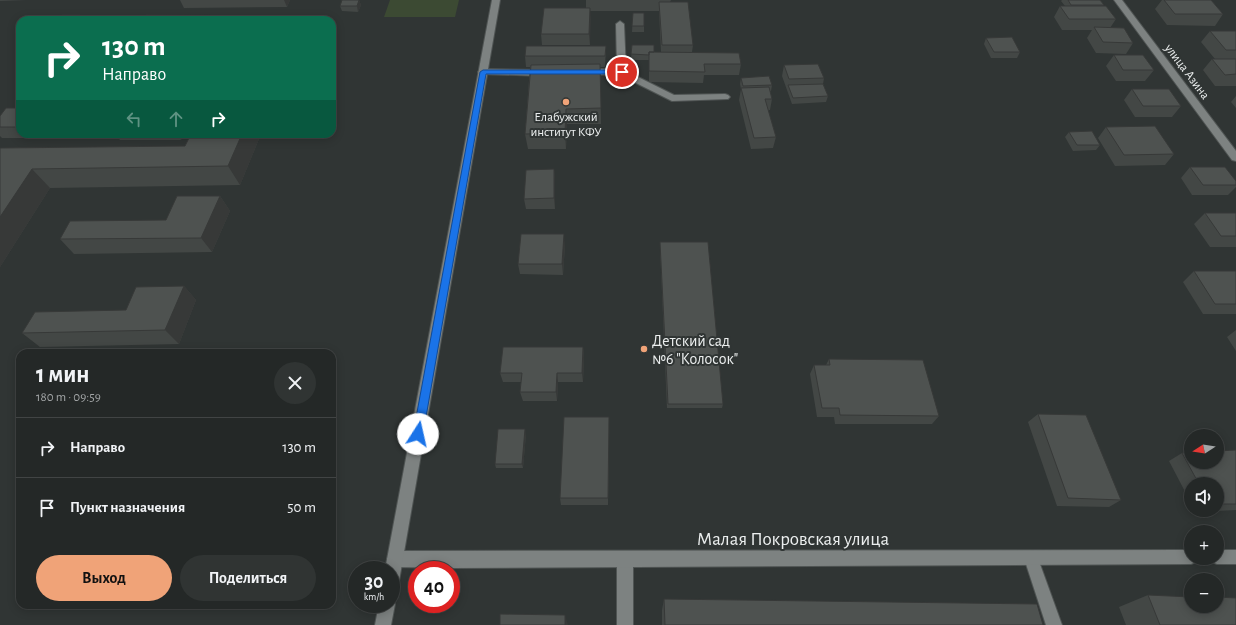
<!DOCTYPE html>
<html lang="ru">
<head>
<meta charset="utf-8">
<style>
  :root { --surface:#242827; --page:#303433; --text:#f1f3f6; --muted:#a3a6a7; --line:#414444; --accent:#f0a378 }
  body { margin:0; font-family:"Alegreya Sans",sans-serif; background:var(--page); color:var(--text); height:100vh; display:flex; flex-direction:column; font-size:15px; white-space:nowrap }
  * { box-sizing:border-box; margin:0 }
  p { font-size:13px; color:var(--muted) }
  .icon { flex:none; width:22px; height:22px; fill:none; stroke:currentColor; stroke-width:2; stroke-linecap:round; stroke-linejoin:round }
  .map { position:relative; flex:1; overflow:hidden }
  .details { position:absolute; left:16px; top:349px; width:320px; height:260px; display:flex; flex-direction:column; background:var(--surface); border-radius:12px; box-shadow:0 2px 10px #0003,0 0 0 1px var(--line) }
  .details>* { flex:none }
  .top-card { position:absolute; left:16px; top:16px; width:320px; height:122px; border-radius:12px; box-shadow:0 2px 10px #0003,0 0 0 1px var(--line); background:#0b6e4f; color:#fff; overflow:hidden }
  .needle { width:26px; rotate:258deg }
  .fabs { position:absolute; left:1184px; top:429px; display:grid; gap:8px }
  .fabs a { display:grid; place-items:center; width:40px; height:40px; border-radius:50%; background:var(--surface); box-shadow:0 2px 10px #0003,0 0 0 1px var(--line); font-size:20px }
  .speed { position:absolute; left:348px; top:561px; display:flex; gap:8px; font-size:20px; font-weight:700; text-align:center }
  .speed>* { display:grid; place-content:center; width:52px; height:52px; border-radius:50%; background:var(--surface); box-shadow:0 2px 10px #0003,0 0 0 1px var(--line); line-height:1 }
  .speed small { font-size:10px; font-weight:400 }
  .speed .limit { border:6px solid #d22; background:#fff; color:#111 }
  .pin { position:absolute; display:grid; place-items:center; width:34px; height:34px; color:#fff; margin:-17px; border:2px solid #fff; border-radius:50%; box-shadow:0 1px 4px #0007 }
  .me { position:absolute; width:44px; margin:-22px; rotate:10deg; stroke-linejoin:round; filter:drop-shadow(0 0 3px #0008) }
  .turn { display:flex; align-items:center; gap:14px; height:84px; padding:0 20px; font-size:18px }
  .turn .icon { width:52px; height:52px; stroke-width:2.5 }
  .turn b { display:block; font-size:28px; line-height:34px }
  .lanes { display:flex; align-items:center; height:38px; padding:0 20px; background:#0003; justify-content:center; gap:20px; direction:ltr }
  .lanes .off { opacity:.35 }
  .round { display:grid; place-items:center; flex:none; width:42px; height:42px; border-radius:21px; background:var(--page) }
  .overview { display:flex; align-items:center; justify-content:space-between; height:68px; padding:0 20px }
  h1 { font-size:24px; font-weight:700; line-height:30px }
  .button { display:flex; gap:8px; margin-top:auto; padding:8px 20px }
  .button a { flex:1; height:46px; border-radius:24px; background:var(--accent); color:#111; font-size:16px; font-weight:700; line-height:46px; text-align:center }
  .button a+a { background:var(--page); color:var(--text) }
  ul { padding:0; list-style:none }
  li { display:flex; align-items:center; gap:12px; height:60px; padding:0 20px; border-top:1px solid var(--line) }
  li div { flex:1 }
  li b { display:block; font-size:15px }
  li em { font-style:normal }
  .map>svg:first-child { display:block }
</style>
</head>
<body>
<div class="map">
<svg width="1236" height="625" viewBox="0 0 1236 625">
  <rect width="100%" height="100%" fill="#303534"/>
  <path fill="#3c4a33" d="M 390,0 L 459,0 L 455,17 L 384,17 Z"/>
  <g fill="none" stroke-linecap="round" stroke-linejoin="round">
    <defs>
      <path id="lane" d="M 620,21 L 624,24 L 626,71 L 674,95 L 725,94 L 728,95 L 730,97 L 728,99 L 672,101 L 620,75 L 581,74 L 579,72 L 581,70 L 584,69 L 617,69 L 616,24 Z
        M 483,69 L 546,70 L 551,73 L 546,76 L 480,74 L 478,72 Z
        M 625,551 L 630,554 L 633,559 L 633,625 L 617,625 L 617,559 L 620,554 Z
        M 1031,551 L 1036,553 L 1062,625 L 1046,625 L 1024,558 L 1026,553 Z"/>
      <path id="street" d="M 1114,0 L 1122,0 L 1236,151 L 1236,161 L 1232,160 Z
        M 1191,550 L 1191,558 L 1198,558 L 1196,562 L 1191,564 L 451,568 L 395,567 L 390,564 L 387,559 L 390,554 L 395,551 Z
        M 1217,550 L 1236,550 L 1236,564 L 1217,564 L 1212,562 L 1210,558 L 1217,558 Z"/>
      <path id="secondary" d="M 492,0 L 500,0 L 399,581 L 396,586 L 391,589 L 391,570 L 385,570 Z
        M 391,598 L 395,604 L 391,625 L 375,625 L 379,604 L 391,604 Z"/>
    </defs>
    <use href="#lane" stroke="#4f5453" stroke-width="2"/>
    <use href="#street" stroke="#4f5453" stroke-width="2"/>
    <use href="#secondary" stroke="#4f5453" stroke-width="2"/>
    <use href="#lane" fill="#7d8281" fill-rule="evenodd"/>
    <use href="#street" fill="#7d8281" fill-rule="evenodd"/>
    <use href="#secondary" fill="#7d8281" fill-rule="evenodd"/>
  </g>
  <path fill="#434745" d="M 0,0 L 26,0 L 0,1 Z
    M 180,0 L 290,0 L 287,7 L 184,8 Z
    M 359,0 L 361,5 L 358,12 L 342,11 L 340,6 Z
    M 586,0 L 671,0 L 670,2 L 693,45 L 692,52 L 741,64 L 739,75 L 704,75 L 703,83 L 649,82 L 649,60 L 631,60 L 632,45 L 654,52 L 661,52 L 659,11 L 590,11 L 590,45 L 542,45 L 541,34 L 586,8 Z
    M 1062,0 L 1100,0 L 1104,5 L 1103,6 L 1116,19 L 1110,28 L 1133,43 L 1126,54 L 1096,53 L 1087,38 L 1092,30 L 1062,30 L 1054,17 L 1060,6 L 1065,6 L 1061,1 Z
    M 1162,0 L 1211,0 L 1223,14 L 1215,26 L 1167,25 L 1155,9 Z
    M 633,13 L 644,13 L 644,32 L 632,32 Z
    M 1210,31 L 1236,31 L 1236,86 L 1215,86 L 1203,70 L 1212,59 L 1215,59 L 1201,42 Z
    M 986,38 L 1020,52 L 1017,58 L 991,58 L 984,44 Z
    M 606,46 L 605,67 L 600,67 L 601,124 L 567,124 L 566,149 L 528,149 L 525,134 L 530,67 L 526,67 L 525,56 Z
    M 1114,55 L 1154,70 L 1145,81 L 1116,81 L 1106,66 Z
    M 784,65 L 824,78 L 823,84 L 828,96 L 826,102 L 792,104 L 782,76 Z
    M 741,78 L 772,85 L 771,91 L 770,91 L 772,99 L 770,110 L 768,110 L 776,137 L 773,148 L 751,149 L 739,100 L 741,89 L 740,84 Z
    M 1132,89 L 1181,106 L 1172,117 L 1135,117 L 1124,100 Z
    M 1236,96 L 1236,108 L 1231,102 Z
    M 20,108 L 20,134 L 61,134 L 58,138 L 2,138 L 0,136 L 0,116 Z
    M 1106,127 L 1174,154 L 1165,165 L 1115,166 L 1098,138 Z
    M 1069,132 L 1100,145 L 1096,150 L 1073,151 L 1065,137 Z
    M 115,134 L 184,134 L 181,140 L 120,140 Z
    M 191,134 L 261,134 L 240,185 L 50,188 L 0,267 L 0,148 L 185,146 Z
    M 1190,167 L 1236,181 L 1236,187 L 1228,195 L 1192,195 L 1181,178 Z
    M 554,169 L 555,180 L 555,209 L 526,209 L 524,199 Z
    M 220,196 L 230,211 L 212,252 L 74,254 L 60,239 L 166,220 Z
    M 1205,213 L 1236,213 L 1236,247 L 1210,247 L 1194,224 Z
    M 660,242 L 723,404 L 722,408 L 667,408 L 660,247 Z
    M 565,245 L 563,275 L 520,274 L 518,264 Z
    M 1194,271 L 1236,271 L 1236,314 L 1203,314 L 1183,282 Z
    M 184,286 L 196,300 L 179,344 L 40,347 L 22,333 L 126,310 Z
    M 1236,330 L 1236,351 L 1227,337 Z
    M 583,347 L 584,357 L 583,382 L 558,382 L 557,401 L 523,401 L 520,392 L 521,382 L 503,382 L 500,373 Z
    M 829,359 L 939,416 L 932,424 L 835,424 L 834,417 L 817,417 L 810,374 L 814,365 L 826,365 Z
    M 1038,414 L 1121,500 L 1109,507 L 1057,506 L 1028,422 Z
    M 609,426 L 608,505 L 561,505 L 560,498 Z
    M 526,434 L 523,468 L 496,468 L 495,464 Z
    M 1236,450 L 1236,510 L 1196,512 L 1195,510 L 1217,510 L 1217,484 L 1191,484 L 1191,503 L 1169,461 L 1182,453 Z
    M 1148,595 L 1236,625 L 1126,625 L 1119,607 Z
    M 664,599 L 1043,625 L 662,625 L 662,610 Z"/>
  <path fill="#373938" d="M 284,0 L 290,0 L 287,7 Z
    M 359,0 L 361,5 L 358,12 L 357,6 Z
    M 590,8 L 591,19 L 590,45 L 589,34 Z
    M 80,15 L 84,20 L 77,20 Z
    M 273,16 L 275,20 L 270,20 Z
    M 566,109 L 567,124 L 566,149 L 565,133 Z
    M 55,134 L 61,134 L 58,138 Z
    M 177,134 L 184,134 L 181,140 Z
    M 242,134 L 261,134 L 240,185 L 228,166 Z
    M 32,169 L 50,188 L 0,267 L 0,217 Z
    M 554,169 L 555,180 L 555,209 L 554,198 Z
    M 220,196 L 230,211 L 212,252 L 201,238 Z
    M 564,234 L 565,245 L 563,275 L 562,264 Z
    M 184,286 L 196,300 L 179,344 L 165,330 Z
    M 583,347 L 584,357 L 583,382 L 582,373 Z
    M 557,373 L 558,382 L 557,401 L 556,392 Z
    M 525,429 L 526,434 L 523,468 L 522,464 Z
    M 565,615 L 568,625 L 565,625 Z"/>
  <path fill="#4e5250" stroke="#373938" d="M 342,0 L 359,0 L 357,6 L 340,6 Z
    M 1068,0 L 1100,0 L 1104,5 L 1071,5 Z
    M 1164,0 L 1211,0 L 1223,14 L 1175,14 Z
    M 659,2 L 688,2 L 693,45 L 662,45 Z
    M 1060,6 L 1106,6 L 1116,19 L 1069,19 Z
    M 544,8 L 590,8 L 589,34 L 541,34 Z
    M 633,13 L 644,13 L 644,26 L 632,26 Z
    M 62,15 L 80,15 L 77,20 L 58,20 Z
    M 146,15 L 273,16 L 270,20 L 143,20 Z
    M 1094,27 L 1124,28 L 1133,43 L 1103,42 Z
    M 1210,31 L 1236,31 L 1236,50 L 1226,50 Z
    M 1012,37 L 1020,52 L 994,52 L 986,38 Z
    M 632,45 L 654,45 L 654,52 L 649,52 L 649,55 L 631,54 Z
    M 526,46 L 606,46 L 605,56 L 525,56 Z
    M 649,52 L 739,53 L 741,64 L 704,64 L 705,72 L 649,71 Z
    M 1114,55 L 1143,55 L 1154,70 L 1123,70 Z
    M 1212,59 L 1236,59 L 1236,74 L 1225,75 Z
    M 600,64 L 601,108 L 566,109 L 565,133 L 525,134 L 531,65 Z
    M 818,64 L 824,78 L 789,79 L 784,65 Z
    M 769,76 L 772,85 L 743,86 L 741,78 Z
    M 823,84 L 828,96 L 793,98 L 788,85 Z
    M 769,87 L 772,99 L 765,99 L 776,137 L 754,138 L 741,88 Z
    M 1132,89 L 1169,89 L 1181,106 L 1143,106 Z
    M 6,108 L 20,108 L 20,127 L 0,127 L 0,116 Z
    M 1155,126 L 1174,154 L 1124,155 L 1106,127 Z
    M 1092,131 L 1100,145 L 1077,145 L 1069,132 Z
    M 191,134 L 242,134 L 228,166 L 32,169 L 0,217 L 0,148 L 185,146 Z
    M 1190,167 L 1225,167 L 1236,181 L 1236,185 L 1203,185 Z
    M 554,169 L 554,198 L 524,199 L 526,170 Z
    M 177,196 L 220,196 L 201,238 L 60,239 L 70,221 L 166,220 Z
    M 1205,213 L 1236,213 L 1236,236 L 1221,236 Z
    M 521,234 L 564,234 L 562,264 L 518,264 Z
    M 660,242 L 708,242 L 723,404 L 668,404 Z
    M 1194,271 L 1236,271 L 1236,304 L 1215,304 Z
    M 184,286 L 165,330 L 22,333 L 35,312 L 126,310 L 136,287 Z
    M 503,347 L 583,347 L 582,373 L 557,373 L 556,392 L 520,392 L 522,373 L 500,373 Z
    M 829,359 L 923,360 L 939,416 L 840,415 L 839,408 L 822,408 L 814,365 L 830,365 Z
    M 1038,414 L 1086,415 L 1121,500 L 1068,498 Z
    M 564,417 L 609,417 L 608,498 L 560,498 Z
    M 498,429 L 525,429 L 522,464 L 495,464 Z
    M 1236,450 L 1236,504 L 1217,504 L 1217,484 L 1199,484 L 1182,453 L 1191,452 L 1191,462 L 1217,462 L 1217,451 Z
    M 1148,595 L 1191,597 L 1191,606 L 1217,606 L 1217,597 L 1236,598 L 1236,625 L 1160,625 Z
    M 664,599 L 1037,604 L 1043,625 L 665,625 Z
    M 500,614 L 565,615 L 565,625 L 500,625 Z"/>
  <path fill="#1a73e8" stroke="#114b97" d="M 483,70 L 622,70 L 625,72 L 622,74 L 486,74 L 423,434 L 421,437 L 418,438 L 414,437 L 413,434 L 480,72 Z"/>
  <g fill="#f0a378" stroke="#303534" stroke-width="1.5">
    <circle cx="566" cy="102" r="4"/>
    <circle cx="644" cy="349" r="4"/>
  </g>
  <g text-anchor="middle" stroke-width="4" stroke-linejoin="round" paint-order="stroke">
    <g font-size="13" fill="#ecefef" stroke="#303534">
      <text transform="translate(1188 71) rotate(53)" y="5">улица Азина</text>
    </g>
    <g font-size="13" fill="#ecefef" stroke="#303534">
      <text x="566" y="121">Елабужский<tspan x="566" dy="15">институт КФУ</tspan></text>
    </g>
    <g font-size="16" fill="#ecefef" stroke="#303534" text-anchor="start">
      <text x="652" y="346">Детский сад<tspan x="652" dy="18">№6 "Колосок"</tspan></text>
    </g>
    <g font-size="19" fill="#ecefef" stroke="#303534">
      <text x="793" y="545">Малая Покровская улица</text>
    </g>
  </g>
</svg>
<div class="fabs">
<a><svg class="needle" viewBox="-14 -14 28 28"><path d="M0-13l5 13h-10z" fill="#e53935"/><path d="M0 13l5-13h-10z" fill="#a3a6a7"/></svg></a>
<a><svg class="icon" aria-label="sound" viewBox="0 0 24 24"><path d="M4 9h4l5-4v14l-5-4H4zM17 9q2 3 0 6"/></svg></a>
<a>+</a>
<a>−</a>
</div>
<div class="speed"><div>30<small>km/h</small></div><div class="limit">40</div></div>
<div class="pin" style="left:622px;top:72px;background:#d93025"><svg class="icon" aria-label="arrive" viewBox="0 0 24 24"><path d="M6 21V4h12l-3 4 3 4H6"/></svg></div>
<svg class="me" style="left:418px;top:434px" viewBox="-20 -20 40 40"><circle r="19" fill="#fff"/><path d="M0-13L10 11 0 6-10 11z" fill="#1a73e8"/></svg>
<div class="top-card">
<div class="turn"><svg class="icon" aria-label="right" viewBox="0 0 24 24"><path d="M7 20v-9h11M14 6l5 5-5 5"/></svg><div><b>130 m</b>Направо</div></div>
<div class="lanes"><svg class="icon off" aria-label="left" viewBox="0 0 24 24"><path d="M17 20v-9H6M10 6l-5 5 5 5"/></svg><svg class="icon off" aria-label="ahead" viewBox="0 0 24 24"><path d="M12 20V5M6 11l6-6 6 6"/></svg><svg class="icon" aria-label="right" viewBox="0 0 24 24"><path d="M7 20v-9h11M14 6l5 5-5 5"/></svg></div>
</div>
<section class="details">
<div class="overview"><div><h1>1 мин</h1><p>180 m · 09:59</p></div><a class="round"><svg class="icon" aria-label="close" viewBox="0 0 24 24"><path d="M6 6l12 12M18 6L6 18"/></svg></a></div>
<ul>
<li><svg class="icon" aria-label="right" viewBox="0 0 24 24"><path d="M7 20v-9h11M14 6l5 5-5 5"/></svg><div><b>Направо</b></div><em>130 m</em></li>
<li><svg class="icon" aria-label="arrive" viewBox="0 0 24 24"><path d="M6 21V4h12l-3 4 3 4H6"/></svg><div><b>Пункт назначения</b></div><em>50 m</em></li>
</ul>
<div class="button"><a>Выход</a><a>Поделиться</a></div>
</section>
</div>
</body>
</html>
